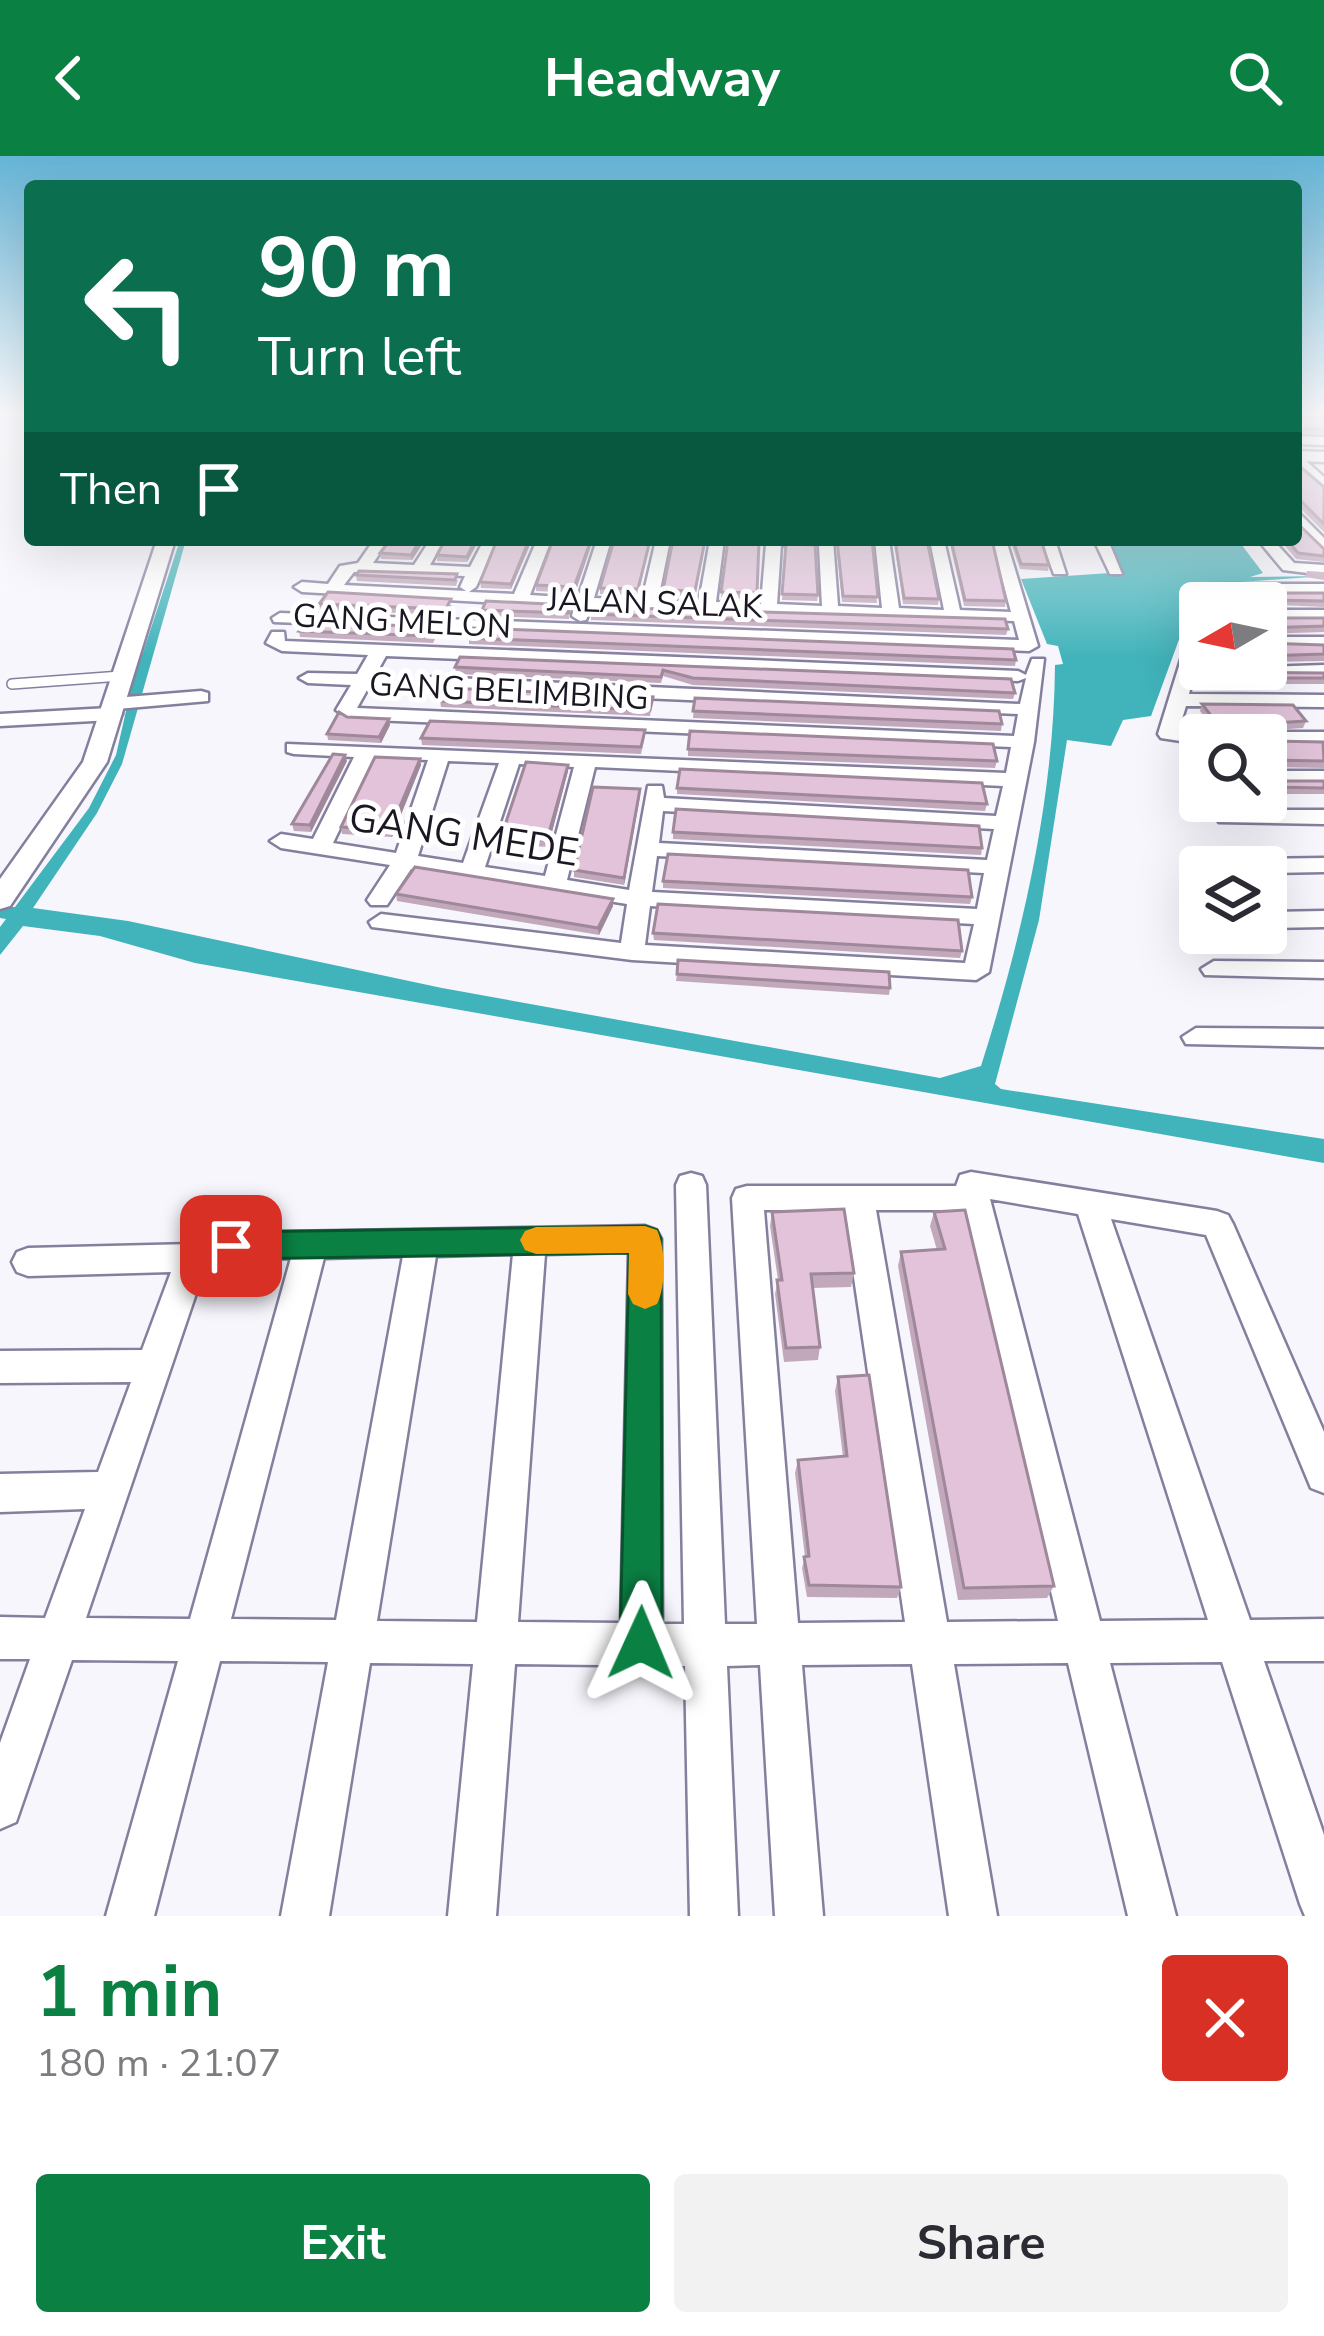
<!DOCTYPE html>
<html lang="en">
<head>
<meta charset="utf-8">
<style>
  :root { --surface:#fff; --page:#f2f2f3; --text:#2b2b33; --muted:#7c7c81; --accent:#0b8043 }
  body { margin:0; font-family:"Nunito Sans",sans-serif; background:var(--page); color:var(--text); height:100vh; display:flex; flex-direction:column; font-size:45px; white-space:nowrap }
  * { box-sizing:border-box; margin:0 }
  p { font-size:39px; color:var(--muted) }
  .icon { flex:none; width:66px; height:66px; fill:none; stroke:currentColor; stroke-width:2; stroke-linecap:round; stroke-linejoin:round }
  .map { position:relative; height:1760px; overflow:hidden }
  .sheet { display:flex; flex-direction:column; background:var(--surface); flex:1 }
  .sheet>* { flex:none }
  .guide { position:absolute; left:24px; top:24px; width:1278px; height:366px; border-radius:12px; box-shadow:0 12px 48px #0002; background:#0b6e4f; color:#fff; overflow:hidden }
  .needle { width:78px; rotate:261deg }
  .controls { position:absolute; left:1179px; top:426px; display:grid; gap:24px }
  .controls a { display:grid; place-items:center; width:108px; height:108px; border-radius:12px; background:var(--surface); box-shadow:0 12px 48px #0002; font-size:60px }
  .pin { position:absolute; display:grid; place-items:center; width:102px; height:102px; color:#fff; margin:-51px; border-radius:24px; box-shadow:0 6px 18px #0006 }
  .me { position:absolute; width:132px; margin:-66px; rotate:1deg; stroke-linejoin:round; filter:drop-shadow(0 0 9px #0008) }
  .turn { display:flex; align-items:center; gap:42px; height:252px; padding:0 36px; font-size:54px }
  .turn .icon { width:156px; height:156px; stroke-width:2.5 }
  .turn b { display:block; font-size:84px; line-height:102px }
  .then { display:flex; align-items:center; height:114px; padding:0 36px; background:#0003; gap:24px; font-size:45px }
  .round { display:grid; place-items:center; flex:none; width:126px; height:126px; border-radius:12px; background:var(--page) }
  .head { display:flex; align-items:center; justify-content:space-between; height:204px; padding:0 36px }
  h1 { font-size:72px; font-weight:700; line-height:90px; color:var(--accent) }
  .action { display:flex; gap:24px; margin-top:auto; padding:24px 36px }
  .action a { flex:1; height:138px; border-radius:12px; background:var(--accent); color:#fff; font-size:48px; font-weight:700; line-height:138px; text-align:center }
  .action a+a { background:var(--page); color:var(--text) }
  header { display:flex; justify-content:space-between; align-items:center; height:156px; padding:0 36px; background:var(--accent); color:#fff; font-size:54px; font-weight:700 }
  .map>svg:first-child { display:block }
</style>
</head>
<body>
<header><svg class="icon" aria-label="back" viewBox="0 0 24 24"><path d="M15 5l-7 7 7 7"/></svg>Headway<svg class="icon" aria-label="search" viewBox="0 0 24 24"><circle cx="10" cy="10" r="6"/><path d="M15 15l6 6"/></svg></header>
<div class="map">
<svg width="1324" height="1760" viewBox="0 0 1324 1760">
  <rect width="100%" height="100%" fill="#f7f6fd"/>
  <path fill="#41b3ba" d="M 180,384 L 186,384 L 122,608 L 97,657 L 33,752 L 128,765 L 442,832 L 940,922 L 981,910 C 1022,782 1054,643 1055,509 L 1063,508 L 1058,490 L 1047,488 L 1021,423 L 1110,417 L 1097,384 L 1238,384 L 1263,417 L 1250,421 L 1324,420 L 1199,429 L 1151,560 L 1123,564 L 1111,590 L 1067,584 L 1039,764 L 995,928 L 1001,933 L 1324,983 L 1324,1007 L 195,807 L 100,780 L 23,770 L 0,799 L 0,771 L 6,763 L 0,762 L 0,751 L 15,751 L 89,652 L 116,599 L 131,533 Z"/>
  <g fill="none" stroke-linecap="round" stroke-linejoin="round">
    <defs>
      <path id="service" d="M 12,528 L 121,520"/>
      <path id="minor" d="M 1296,257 L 1324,257 L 1324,262 L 1296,261 Z
        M 1296,280 L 1324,281 L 1324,289 L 1296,288 Z
        M 1296,296 L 1324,321 L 1324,333 L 1296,308 Z
        M 1296,354 L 1324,382 L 1324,396 L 1296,367 Z
        M 374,384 L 389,384 L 373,407 L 414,409 L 430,384 L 444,384 L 430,409 L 470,411 L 484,384 L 498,384 L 476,431 L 469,436 L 514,438 L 537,384 L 551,384 L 530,439 L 578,442 L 597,384 L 611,384 L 594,442 L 642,444 L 656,384 L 670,384 L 658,444 L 699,446 L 710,384 L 724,384 L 716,446 L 761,448 L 766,388 L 762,384 L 833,384 L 838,450 L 882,452 L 875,384 L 889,384 L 899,452 L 944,454 L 930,384 L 944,384 L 960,454 L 1011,456 L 992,384 L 1006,384 L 1038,490 L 1029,495 L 274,466 L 272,462 L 280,457 L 1019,484 L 1014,465 L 591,452 L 586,464 L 580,465 L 572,460 L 574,451 L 302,436 L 294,431 L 302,426 L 328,428 L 340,410 L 358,407 ZM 781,389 L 819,390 L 822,450 L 777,448 ZM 354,416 L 465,420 L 460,431 L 466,435 L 344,429 Z
        M 1041,384 L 1055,384 L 1066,418 L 1054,418 Z
        M 1094,384 L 1108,384 L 1122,418 L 1110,418 Z
        M 1258,384 L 1273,384 L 1294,407 L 1324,409 L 1324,419 L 1283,414 Z
        M 1210,428 L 1324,428 L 1324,438 L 1216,438 L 1212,447 L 1198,450 L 1202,433 Z
        M 1266,454 L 1324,454 L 1324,464 L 1266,464 Z
        M 1200,463 L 1200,513 L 1324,509 L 1324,519 L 1194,518 L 1189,538 L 1324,539 L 1324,551 L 1186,550 L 1179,573 L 1208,579 L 1200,579 L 1200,588 L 1161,582 L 1158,578 L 1192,468 Z
        M 272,476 L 284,476 L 285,485 L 1018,515 L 1026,519 L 1032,503 L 1044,503 L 1034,586 L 989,816 L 976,824 L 632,804 L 372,771 L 369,766 L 381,758 L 621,787 L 627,748 L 411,713 L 387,749 L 371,749 L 367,744 L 390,709 L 281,692 L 270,685 L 281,678 L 313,683 L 354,601 L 294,598 L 287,596 L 287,588 L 1006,617 L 1011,591 L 349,563 L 336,554 L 351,529 L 308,527 L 299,522 L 308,517 L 357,518 L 368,499 L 282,495 L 266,487 ZM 386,500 L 1018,525 L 1026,522 L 1020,548 L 431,521 L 422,527 L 431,533 L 1018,558 L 1014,580 L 357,552 ZM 374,602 L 428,604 L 396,697 L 333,687 ZM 448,605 L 499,607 L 463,707 L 418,700 ZM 519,608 L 574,611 L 545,720 L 485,711 ZM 595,611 L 1003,630 L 996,660 L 664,642 L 662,630 L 648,630 L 629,734 L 567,724 ZM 663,655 L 994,673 L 987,704 L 659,687 ZM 657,700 L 984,717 L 977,753 L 652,736 ZM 650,750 L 974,768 L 965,807 L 645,789 Z
        M 1266,481 L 1324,481 L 1324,491 L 1266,491 Z
        M 201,535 L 208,537 L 208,545 L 117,553 L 122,558 L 112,564 L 0,570 L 0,558 L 109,552 L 105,548 L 114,542 Z
        M 1266,576 L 1324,576 L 1324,588 L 1266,588 L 1266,579 L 1258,579 Z
        M 1266,615 L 1324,615 L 1324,627 L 1266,627 Z
        M 1227,654 L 1324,654 L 1324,668 L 1219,666 L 1216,661 Z
        M 1324,702 L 1324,716 L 1266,717 L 1266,711 L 1229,710 L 1240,703 Z
        M 1324,755 L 1324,771 L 1266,772 L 1266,756 Z
        M 1214,805 L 1324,806 L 1324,822 L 1205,819 L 1201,813 Z
        M 1196,872 L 1324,873 L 1324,891 L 1186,888 L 1182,881 Z
        M 971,1016 L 1217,1055 L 1228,1059 L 1233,1068 L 1324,1276 L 1324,1337 L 1311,1332 L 1206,1079 L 1111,1063 L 1250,1464 L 1324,1463 L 1324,1505 L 1264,1505 L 1324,1679 L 1324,1760 L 1305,1760 L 1300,1748 L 1222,1506 L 1110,1507 L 1176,1760 L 1128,1760 L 1068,1507 L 954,1508 L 997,1760 L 949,1760 L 912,1508 L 802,1509 L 823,1760 L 775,1760 L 760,1509 L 727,1510 L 738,1760 L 690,1760 L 685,1510 L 515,1508 L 496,1760 L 448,1760 L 473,1508 L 370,1507 L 329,1760 L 281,1760 L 328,1506 L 220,1505 L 154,1760 L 106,1760 L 178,1505 L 72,1504 L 16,1666 L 0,1673 L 0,1587 L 30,1503 L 0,1503 L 0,1461 L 45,1462 L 85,1353 L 0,1356 L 0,1318 L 98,1316 L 131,1226 L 0,1227 L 0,1195 L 142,1194 L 171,1116 L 28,1120 L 17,1116 L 12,1106 L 17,1096 L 28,1092 L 192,1088 L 231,1077 L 645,1070 L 656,1074 L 661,1083 L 662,1468 L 684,1468 L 676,1029 L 680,1020 L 691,1017 L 702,1020 L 706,1029 L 725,1468 L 757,1468 L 732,1042 L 736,1033 L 747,1030 L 956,1030 L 960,1019 ZM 990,1043 L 1078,1058 L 1208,1464 L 1100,1465 ZM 764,1054 L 844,1054 L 905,1466 L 798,1467 ZM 876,1054 L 962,1054 L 1058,1465 L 947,1466 ZM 629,1096 L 621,1467 L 518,1466 L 545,1098 ZM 513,1098 L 477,1466 L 377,1465 L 436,1100 ZM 403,1100 L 336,1464 L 231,1463 L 324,1102 ZM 291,1102 L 190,1463 L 86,1462 L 205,1111 L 231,1103 Z"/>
      <path id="tertiary" d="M 1296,295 L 1324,296 L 1324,306 L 1296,305 Z
        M 157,384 L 175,384 L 107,606 L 10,750 L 0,753 L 0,723 L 83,606 Z"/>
    </defs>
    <use href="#service" stroke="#857f9e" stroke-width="12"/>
    <use href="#minor" stroke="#857f9e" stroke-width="5"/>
    <use href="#tertiary" stroke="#857f9e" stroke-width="5"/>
    <use href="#service" stroke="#fff" stroke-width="9"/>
    <use href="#minor" fill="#fff" fill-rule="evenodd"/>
    <use href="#tertiary" fill="#fff" fill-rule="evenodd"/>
  </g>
  <path fill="#c2a8bb" d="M 1296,257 L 1298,261 L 1324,262 L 1324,278 L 1296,277 Z
    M 1296,307 L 1324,331 L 1324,376 L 1299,351 L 1296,351 Z
    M 425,384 L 412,404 L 381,403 L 380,397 Z
    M 479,384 L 467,406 L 437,405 L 437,399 Z
    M 497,384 L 532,384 L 511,433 L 481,432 L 480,426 Z
    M 593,384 L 575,437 L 536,435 L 536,429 Z
    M 651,384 L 638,439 L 600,438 L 600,432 Z
    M 706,384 L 695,441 L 663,440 L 663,434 Z
    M 728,384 L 759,384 L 757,443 L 721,442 Z
    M 836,384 L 872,384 L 877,447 L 842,446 Z
    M 894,384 L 927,384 L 939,443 L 938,449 L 903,448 Z
    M 949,384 L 992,384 L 1006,445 L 1005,451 L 964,450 Z
    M 1010,384 L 1041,384 L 1049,409 L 1048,415 L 1020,413 Z
    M 1280,384 L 1296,384 L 1324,393 L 1324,406 L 1296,403 Z
    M 786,388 L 818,439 L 817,445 L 782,444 Z
    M 1307,415 L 1324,416 L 1324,424 L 1305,421 Z
    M 356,419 L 458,424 L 456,430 L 357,425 Z
    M 1234,437 L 1324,437 L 1324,451 L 1236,447 L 1232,442 Z
    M 319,448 L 452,449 L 447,459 L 320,454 Z
    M 568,449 L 569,463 L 483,460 L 482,454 Z
    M 591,458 L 1008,473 L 1006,479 L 591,464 Z
    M 1266,460 L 1268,462 L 1324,462 L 1324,476 L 1266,478 Z
    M 437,471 L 438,477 L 433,487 L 300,481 L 299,475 Z
    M 469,482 L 1016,504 L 1015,510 L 469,488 Z
    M 1266,487 L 1324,489 L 1324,505 L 1266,506 Z
    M 460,501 L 1015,537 L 1013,543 L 693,529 L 663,520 L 661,527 L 456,518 L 455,511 Z
    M 1219,516 L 1324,517 L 1324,528 L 1278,528 L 1275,534 L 1225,534 L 1217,523 Z
    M 653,541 L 650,560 L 441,551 L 440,545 Z
    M 695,542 L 1002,568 L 1001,575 L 693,562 Z
    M 1202,548 L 1306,565 L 1303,572 L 1259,575 L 1264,579 L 1218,579 L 1200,555 Z
    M 389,563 L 390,569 L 381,587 L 328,584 L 327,578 Z
    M 645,580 L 641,598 L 422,589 L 421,582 Z
    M 1266,585 L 1324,587 L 1324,612 L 1267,611 Z
    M 688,593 L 997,605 L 995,612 L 688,600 Z
    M 420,603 L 421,609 L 392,681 L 342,678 L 341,671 Z
    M 347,605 L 311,676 L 294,675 L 292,668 Z
    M 568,609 L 568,615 L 548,691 L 502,688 L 501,681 Z
    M 1266,622 L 1269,625 L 1324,625 L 1324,638 L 1266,638 Z
    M 677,632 L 987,648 L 985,655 L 677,638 Z
    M 640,633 L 624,729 L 574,721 L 574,714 Z
    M 673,676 L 982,692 L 981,699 L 673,683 Z
    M 663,725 L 972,741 L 970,748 L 663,732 Z
    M 396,738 L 613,750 L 599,779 L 397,745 Z
    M 653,777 L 962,795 L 960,802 L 654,784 Z
    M 677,818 L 890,832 L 889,839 L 676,825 Z
    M 772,1056 L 854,1117 L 851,1131 L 812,1132 L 820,1191 L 818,1204 L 784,1206 L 775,1138 L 778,1124 L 770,1070 Z
    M 934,1056 L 1054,1430 L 1047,1442 L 958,1444 L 898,1110 L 901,1096 L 937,1094 L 930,1070 Z
    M 838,1221 L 901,1431 L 897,1442 L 807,1441 L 802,1412 L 805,1401 L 795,1317 L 798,1304 L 843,1301 L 835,1235 Z"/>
  <path fill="#9e8899" d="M 420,384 L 425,384 L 412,404 L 411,399 Z
    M 475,384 L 479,384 L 467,406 L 467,401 Z
    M 529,384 L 532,384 L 511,433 L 511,428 Z
    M 591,384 L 593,384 L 575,437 L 574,431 Z
    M 389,563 L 390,569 L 381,587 L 379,581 Z
    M 345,599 L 347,605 L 311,676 L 310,669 Z
    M 420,603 L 421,609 L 392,681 L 390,674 Z
    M 568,609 L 568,615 L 548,691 L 547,684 Z
    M 640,633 L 640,640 L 624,729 L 624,722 Z
    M 613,743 L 613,750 L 599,779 L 598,772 Z"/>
  <path fill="#e2c3da" stroke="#9e8899" stroke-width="3" d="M 1296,257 L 1298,261 L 1324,262 L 1324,273 L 1296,272 Z
    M 1296,307 L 1324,331 L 1324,368 L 1301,345 L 1296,345 Z
    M 1296,366 L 1324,393 L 1324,400 L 1298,397 L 1287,384 L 1296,384 Z
    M 390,384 L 420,384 L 411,399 L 380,397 Z
    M 445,384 L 475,384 L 467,401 L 437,399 Z
    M 497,384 L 529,384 L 511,428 L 480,426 Z
    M 553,384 L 591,384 L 574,431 L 536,429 Z
    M 614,384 L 650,384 L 638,433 L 600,432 Z
    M 673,384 L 705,384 L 695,435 L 663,434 Z
    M 728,384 L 759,384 L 757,437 L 721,436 Z
    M 837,384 L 872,384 L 878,441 L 843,440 Z
    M 895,384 L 927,384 L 939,443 L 904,442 Z
    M 951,384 L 992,384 L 1006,445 L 965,444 Z
    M 1013,384 L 1041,384 L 1049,409 L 1021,408 Z
    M 786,388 L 815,389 L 818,439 L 782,438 Z
    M 359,415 L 457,418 L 455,424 L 356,419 Z
    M 328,436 L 451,443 L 446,453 L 319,448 Z
    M 1234,437 L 1324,437 L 1324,445 L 1268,444 L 1266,451 L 1266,447 L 1243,447 Z
    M 486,445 L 568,449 L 569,457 L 482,454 Z
    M 594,451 L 1005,463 L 1008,473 L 591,458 Z
    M 1266,460 L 1268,462 L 1324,462 L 1324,470 L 1266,472 Z
    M 306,466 L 437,471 L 432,480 L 299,475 Z
    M 473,472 L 1013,493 L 1016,504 L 469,482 Z
    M 1266,487 L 1324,489 L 1324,498 L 1266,500 Z
    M 460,501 L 1011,523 L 1015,537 L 693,522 L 663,514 L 661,521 L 455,511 Z
    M 1219,516 L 1324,517 L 1324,522 L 1273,522 L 1278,528 L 1227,527 Z
    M 446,532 L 653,541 L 650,554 L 440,545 Z
    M 695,542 L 999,555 L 1002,568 L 693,555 Z
    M 1202,548 L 1293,549 L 1306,565 L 1259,568 L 1256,573 L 1264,579 L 1226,579 Z
    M 339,556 L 347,561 L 389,563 L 379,581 L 327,578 Z
    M 430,565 L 645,574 L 641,591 L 421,582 Z
    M 690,575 L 993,588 L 997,605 L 688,593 Z
    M 1266,585 L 1323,586 L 1324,605 L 1269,604 L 1266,614 Z
    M 333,598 L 345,599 L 310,669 L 292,668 Z
    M 375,601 L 420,603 L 390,674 L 341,671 Z
    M 526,606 L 568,609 L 547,684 L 501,681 Z
    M 680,613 L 982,627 L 987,648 L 677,632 Z
    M 1266,622 L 1269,625 L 1324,625 L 1324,632 L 1266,631 Z
    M 593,631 L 640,633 L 624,722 L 574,714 Z
    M 676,653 L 979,670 L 982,692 L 673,676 Z
    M 668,698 L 968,714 L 972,741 L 663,725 Z
    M 415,711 L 613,743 L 598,772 L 396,738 Z
    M 658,748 L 958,764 L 962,795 L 653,777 Z
    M 678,804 L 889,816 L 890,832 L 677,818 Z
    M 844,1053 L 854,1117 L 811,1118 L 820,1191 L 786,1192 L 777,1124 L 782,1124 L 772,1056 Z
    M 965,1054 L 1054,1430 L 964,1432 L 901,1096 L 945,1093 L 934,1056 Z
    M 869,1219 L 901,1431 L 809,1429 L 804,1401 L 809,1400 L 798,1304 L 847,1300 L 838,1221 Z"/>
  <linearGradient id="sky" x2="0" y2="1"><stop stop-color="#65b4d6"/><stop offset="0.51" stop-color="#fbfbfe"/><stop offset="1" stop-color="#fbfbfe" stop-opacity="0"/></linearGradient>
  <rect width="1324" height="503" fill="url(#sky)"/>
  <path fill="#0b8043" stroke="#07532c" stroke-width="3" d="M 645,1070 L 657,1074 L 661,1083 L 662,1487 L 656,1502 L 641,1508 L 626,1502 L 620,1487 L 629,1097 L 231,1103 L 219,1099 L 214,1090 L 219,1080 L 231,1076 Z"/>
  <path fill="#f59e0b" d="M 645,1070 L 657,1074 C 666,1093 666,1130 657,1148 L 645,1153 L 633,1148 L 628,1138 L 629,1097 L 536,1098 L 525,1094 L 520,1084 L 525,1075 L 536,1071 Z"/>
  <g text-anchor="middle" stroke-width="10" stroke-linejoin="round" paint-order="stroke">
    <g font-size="33" fill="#1a1723" stroke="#fff">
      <text transform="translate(655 446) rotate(2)" y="12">JALAN SALAK</text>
      <text transform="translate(402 464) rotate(3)" y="12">GANG MELON</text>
      <text transform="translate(509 534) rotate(3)" y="12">GANG BELIMBING</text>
    </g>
    <g font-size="39" fill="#1a1723" stroke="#fff">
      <text transform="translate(464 678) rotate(9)" y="14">GANG MEDE</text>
    </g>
  </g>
</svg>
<div class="controls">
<a><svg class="needle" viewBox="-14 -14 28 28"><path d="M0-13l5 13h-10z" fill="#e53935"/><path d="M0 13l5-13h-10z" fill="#7c7c81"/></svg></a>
<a><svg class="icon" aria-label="search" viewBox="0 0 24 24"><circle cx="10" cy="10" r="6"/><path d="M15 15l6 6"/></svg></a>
<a><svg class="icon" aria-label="layers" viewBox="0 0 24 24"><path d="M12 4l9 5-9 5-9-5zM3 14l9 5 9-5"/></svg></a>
</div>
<div class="pin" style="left:231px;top:1090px;background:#d93025"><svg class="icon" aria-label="arrive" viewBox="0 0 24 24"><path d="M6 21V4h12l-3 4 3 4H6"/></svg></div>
<svg class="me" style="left:641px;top:1487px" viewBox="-20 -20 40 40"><path d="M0-17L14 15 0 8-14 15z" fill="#0b8043" stroke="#fff" stroke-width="4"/></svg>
<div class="guide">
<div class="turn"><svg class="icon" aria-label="left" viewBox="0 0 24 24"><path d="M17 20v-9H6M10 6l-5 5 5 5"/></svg><div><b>90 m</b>Turn left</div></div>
<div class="then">Then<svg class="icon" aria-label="arrive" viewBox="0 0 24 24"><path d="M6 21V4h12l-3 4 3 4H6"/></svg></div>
</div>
</div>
<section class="sheet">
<div class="head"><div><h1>1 min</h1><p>180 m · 21:07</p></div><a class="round" style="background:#d93025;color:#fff"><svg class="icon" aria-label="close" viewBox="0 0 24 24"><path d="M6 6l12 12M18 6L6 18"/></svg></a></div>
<div class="action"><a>Exit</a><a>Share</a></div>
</section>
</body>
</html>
